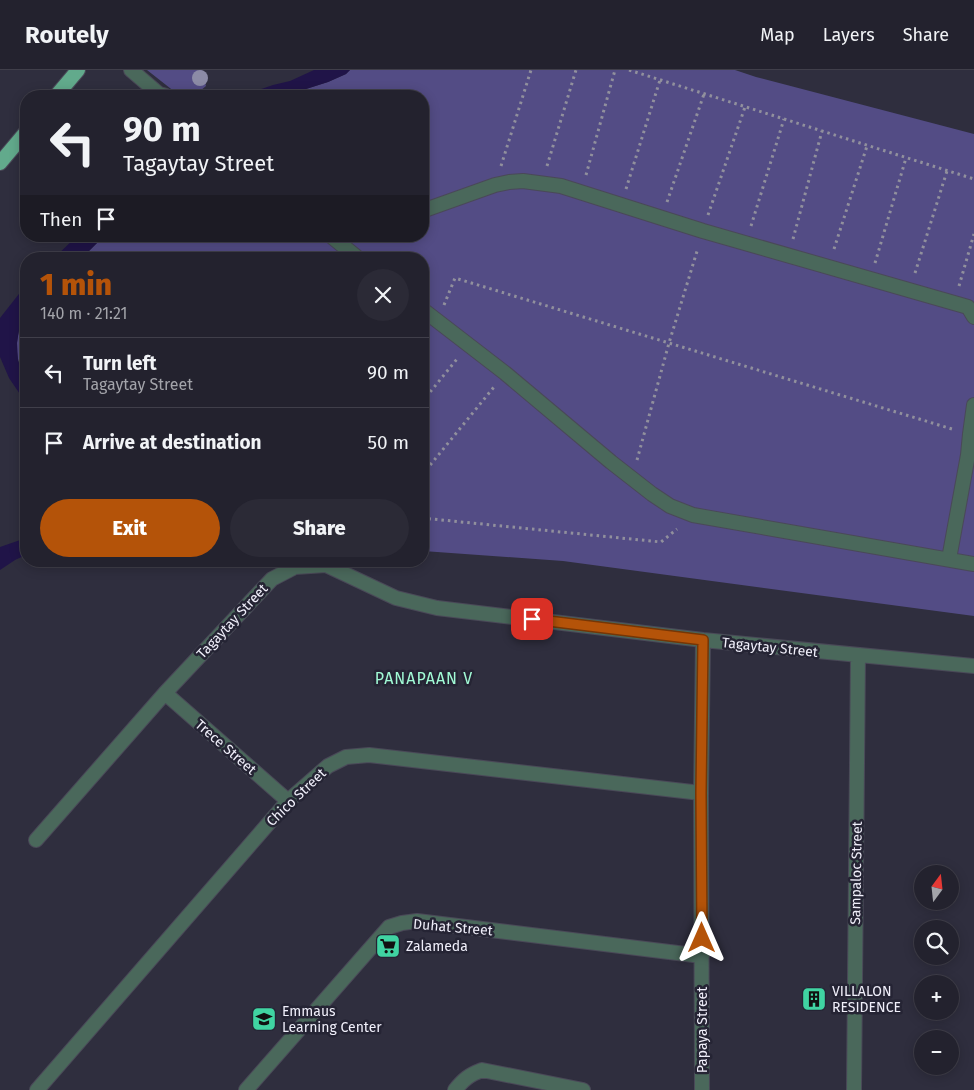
<!DOCTYPE html>
<html lang="en">
<head>
<meta charset="utf-8">
<style>
  :root { --surface:#23222e; --page:#2b2a36; --text:#f1f3f6; --muted:#a3a4aa; --line:#403f4a; --accent:#b45309 }
  body { margin:0; font-family:"Fira Sans",sans-serif; background:var(--page); color:var(--text); height:100vh; display:flex; flex-direction:column; font-size:19px; white-space:nowrap }
  * { box-sizing:border-box; margin:0 }
  p { font-size:16px; color:var(--muted) }
  .icon { flex:none; width:28px; height:28px; fill:none; stroke:currentColor; stroke-width:2; stroke-linecap:round; stroke-linejoin:round }
  .map { position:relative; flex:1; overflow:hidden }
  .drawer { position:absolute; left:20px; top:182px; width:409px; height:315px; display:flex; flex-direction:column; background:var(--surface); border-radius:20px; box-shadow:0 2px 12px #0003,0 0 0 1px var(--line) }
  .drawer>* { flex:none }
  .hud { position:absolute; left:20px; top:20px; width:409px; height:152px; border-radius:20px; box-shadow:0 2px 12px #0003,0 0 0 1px var(--line); background:#23222e; color:var(--text); overflow:hidden }
  .needle { width:32px; rotate:15deg }
  .controls { position:absolute; left:914px; top:795px; display:grid; gap:10px }
  .controls a { display:grid; place-items:center; width:45px; height:45px; border-radius:50%; background:var(--surface); box-shadow:0 2px 12px #0003,0 0 0 1px var(--line); font-size:25px }
  .pin { position:absolute; display:grid; place-items:center; width:42px; height:42px; color:#fff; margin:-21px; border-radius:10px; box-shadow:0 2px 8px #0006 }
  .me { position:absolute; width:55px; margin:-28px; rotate:0deg; stroke-linejoin:round; filter:drop-shadow(0 0 4px #0008) }
  .turn { display:flex; align-items:center; gap:18px; height:105px; padding:0 20px; font-size:22px }
  .turn .icon { width:65px; height:65px; stroke-width:2.5 }
  .turn b { display:block; font-size:35px; line-height:42px }
  .then { display:flex; align-items:center; height:48px; padding:0 20px; background:#0003; gap:10px; font-size:19px }
  .round { display:grid; place-items:center; flex:none; width:52px; height:52px; border-radius:26px; background:var(--page) }
  .summary { display:flex; align-items:center; justify-content:space-between; height:85px; padding:0 20px }
  h1 { font-size:30px; font-weight:800; line-height:38px; color:var(--accent) }
  .cta { display:flex; gap:10px; margin-top:auto; padding:10px 20px }
  .cta a { flex:1; height:58px; border-radius:30px; background:var(--accent); color:#fff; font-size:20px; font-weight:800; line-height:58px; text-align:center }
  .cta a+a { background:var(--page); color:var(--text) }
  ul { padding:0; list-style:none }
  li { display:flex; align-items:center; gap:15px; height:70px; padding:0 20px; border-top:1px solid var(--line) }
  li div { flex:1 }
  li b { display:block; font-size:19px }
  li em { font-style:normal }
  header { display:flex; align-items:center; gap:30px; box-sizing:border-box; height:70px; padding:0 25px; background:var(--surface); border-bottom:1px solid var(--line) }
  header strong { font-size:24px }
  nav { display:flex; gap:28px; margin-inline-start:auto; font-size:18px }
  .map>svg:first-child { display:block }
</style>
</head>
<body>
<header>
<strong>Routely</strong>
<nav><a>Map</a><a>Layers</a><a>Share</a></nav>
</header>
<div class="map">
<svg width="974" height="1020" viewBox="0 0 974 1020">
  <rect width="100%" height="100%" fill="#2f2e3e"/>
  <path fill="#534c85" d="M 147,0 L 202,0 L 206,16 L 194,26 L 180,26 Z
    M 350,0 L 735,0 L 756,7 L 974,64 L 974,546 L 563,491 L 423,481 L 422,189 L 81,189 L 104,166 L 422,166 L 422,26 L 274,26 L 283,23 L 306,19 L 328,12 L 346,4 Z
    M 26,245 L 26,306 C 24,301 20,296 19,292 C 14,278 18,257 26,245 Z"/>
  <path fill="#201448" d="M 314,0 L 350,0 L 346,4 L 328,12 L 306,19 L 283,23 L 274,26 L 241,26 L 273,15 L 290,11 Z
    M 77,166 L 104,166 L 81,189 L 53,189 Z
    M 26,215 L 26,245 L 23,250 L 19,260 L 17,273 L 18,291 L 26,306 L 26,333 L 9,308 L 0,287 L 0,248 Z
    M 26,468 L 26,485 L 15,490 L 0,500 L 0,477 Z"/>
  <g fill="none" stroke-linecap="round" stroke-linejoin="round">
    <defs>
      <path id="minor" d="M 131,0 L 159,24 L 166,26
        M 422,141 L 495,115 L 509,112 L 523,111 L 561,116 L 703,161 L 968,237 L 974,247
        M 331,166 L 359,189
        M 422,239 L 505,303 L 611,392 L 652,424 L 670,436 L 693,445 L 974,494
        M 949,489 L 968,385 L 970,364 L 974,335
        M 165,623 L 288,731
        M 36,770 L 165,623 L 272,509 L 295,497 L 326,495 L 396,528 L 437,538 L 703,570 L 974,596
        M 37,1020 L 288,731 L 328,696 L 346,687 L 369,685 L 701,723
        M 246,1020 L 389,857 L 402,853 L 417,851 L 702,886
        M 455,1020 C 464,1009 469,1005 482,1000 L 583,1020
        M 702,1020 L 701,723 L 703,570
        M 854,1020 L 858,585"/>
      <path id="trunk" d="M 56,26 L 78,0
        M 0,93 L 26,62"/>
    </defs>
    <use href="#minor" stroke="#4a4958" stroke-width="16"/>
    <use href="#trunk" stroke="#4a4958" stroke-width="16"/>
    <path stroke="#91909d" stroke-width="3" stroke-dasharray="2.5 4" stroke-linecap="butt" d="M 629,0 L 974,109
      M 501,96 L 531,0
      M 547,96 L 576,0
      M 586,105 L 615,0
      M 626,119 L 660,10
      M 667,132 L 704,24
      M 708,145 L 745,37
      M 751,156 L 784,49
      M 793,169 L 822,61
      M 834,179 L 867,76
      M 875,193 L 906,88
      M 915,203 L 947,101
      M 959,216 L 974,164
      M 444,235 L 455,208 L 952,359
      M 422,332 L 457,289
      M 637,390 L 669,273 L 698,178
      M 422,405 L 494,317
      M 422,448 L 661,472 L 677,459"/>
    <use href="#minor" stroke="#4a685b" stroke-width="14"/>
    <use href="#trunk" stroke="#62aa8c" stroke-width="14"/>
  </g>
  <circle fill="#8c8ba6" cx="200" cy="8" r="8"/>
  <g fill="none" stroke-linecap="round" stroke-linejoin="round">
    <defs>
      <path id="route" d="M 532,549 L 703,570 L 701,723 L 702,868"/>
    </defs>
    <use href="#route" stroke="#753606" stroke-width="12"/>
    <use href="#route" stroke="#b45309" stroke-width="9"/>
  </g>
  <defs>
    <symbol id="supermarket-square" viewBox="-11 -11 22 22"><rect x="-9" y="-9" width="18" height="18" rx="4" fill="#40d4a2" stroke="#252434"/><path d="M-6-5.5h2.5l.6 2H6L4.5 2H-2.5L-4.4-4H-6ZM-1.5 3.2a1.3 1.3 0 1 0 .1 0ZM3 3.2a1.3 1.3 0 1 0 .1 0Z" fill="#111"/></symbol>
    <symbol id="building-square" viewBox="-11 -11 22 22"><rect x="-9" y="-9" width="18" height="18" rx="4" fill="#40d4a2" stroke="#252434"/><path d="M-4-6H4V6H1V3H-1V6H-4ZM-2.5-4.3h1.7v1.8h-1.7ZM.8-4.3h1.7v1.8H.8ZM-2.5-1h1.7V.8h-1.7ZM.8-1h1.7V.8H.8Z" fill="#111"/></symbol>
    <symbol id="school-square" viewBox="-11 -11 22 22"><rect x="-9" y="-9" width="18" height="18" rx="4" fill="#40d4a2" stroke="#252434"/><path d="M0-5L7-2L0 1L-7-2ZM-4 1L0 2.5L4 1V4Q0 6-4 4Z" fill="#111"/></symbol>
  </defs>
  <g fill-rule="evenodd">
    <use href="#supermarket-square" x="374" y="862" width="28" height="28"/>
    <use href="#building-square" x="800" y="915" width="28" height="28"/>
    <use href="#school-square" x="250" y="935" width="28" height="28"/>
  </g>
  <g text-anchor="middle" stroke-width="5" stroke-linejoin="round" paint-order="stroke">
    <g font-size="14" fill="#f0effa" stroke="#252434">
      <text transform="translate(232 551) rotate(-47)" y="5">Tagaytay Street</text>
      <text transform="translate(770 577) rotate(6)" y="5">Tagaytay Street</text>
      <text transform="translate(226 677) rotate(41)" y="5">Trece Street</text>
      <text transform="translate(296 727) rotate(-44)" y="5">Chico Street</text>
      <text transform="translate(856 803) rotate(-89)" y="5">Sampaloc Street</text>
      <text transform="translate(453 857) rotate(5)" y="5">Duhat Street</text>
      <text transform="translate(702 960) rotate(-90)" y="5">Papaya Street</text>
    </g>
    <g font-size="14" fill="#f0effa" stroke="#252434" text-anchor="start">
      <text x="406" y="881">Zalameda</text>
      <text x="832" y="926">VILLALON<tspan x="832" dy="16">RESIDENCE</tspan></text>
      <text x="282" y="946">Emmaus<tspan x="282" dy="16">Learning Center</tspan></text>
    </g>
    <g font-size="16" letter-spacing="1" fill="#a1fad5" stroke="#252434">
      <text x="424" y="614">PANAPAAN V</text>
    </g>
  </g>
</svg>
<div class="controls">
<a><svg class="needle" viewBox="-14 -14 28 28"><path d="M0-13l5 13h-10z" fill="#e53935"/><path d="M0 13l5-13h-10z" fill="#a3a4aa"/></svg></a>
<a><svg class="icon" aria-label="search" viewBox="0 0 24 24"><circle cx="10" cy="10" r="6"/><path d="M15 15l6 6"/></svg></a>
<a>+</a>
<a>−</a>
</div>
<div class="pin" style="left:532px;top:549px;background:#d93025"><svg class="icon" aria-label="arrive" viewBox="0 0 24 24"><path d="M6 21V4h12l-3 4 3 4H6"/></svg></div>
<svg class="me" style="left:702px;top:868px" viewBox="-20 -20 40 40"><path d="M0-17L14 15 0 8-14 15z" fill="#b45309" stroke="#fff" stroke-width="4"/></svg>
<div class="hud">
<div class="turn"><svg class="icon" aria-label="left" viewBox="0 0 24 24"><path d="M17 20v-9H6M10 6l-5 5 5 5"/></svg><div><b>90 m</b>Tagaytay Street</div></div>
<div class="then">Then<svg class="icon" aria-label="arrive" viewBox="0 0 24 24"><path d="M6 21V4h12l-3 4 3 4H6"/></svg></div>
</div>
<section class="drawer">
<div class="summary"><div><h1>1 min</h1><p>140 m · 21:21</p></div><a class="round"><svg class="icon" aria-label="close" viewBox="0 0 24 24"><path d="M6 6l12 12M18 6L6 18"/></svg></a></div>
<ul>
<li><svg class="icon" aria-label="left" viewBox="0 0 24 24"><path d="M17 20v-9H6M10 6l-5 5 5 5"/></svg><div><b>Turn left</b><p>Tagaytay Street</p></div><em>90 m</em></li>
<li><svg class="icon" aria-label="arrive" viewBox="0 0 24 24"><path d="M6 21V4h12l-3 4 3 4H6"/></svg><div><b>Arrive at destination</b></div><em>50 m</em></li>
</ul>
<div class="cta"><a>Exit</a><a>Share</a></div>
</section>
</div>
</body>
</html>
